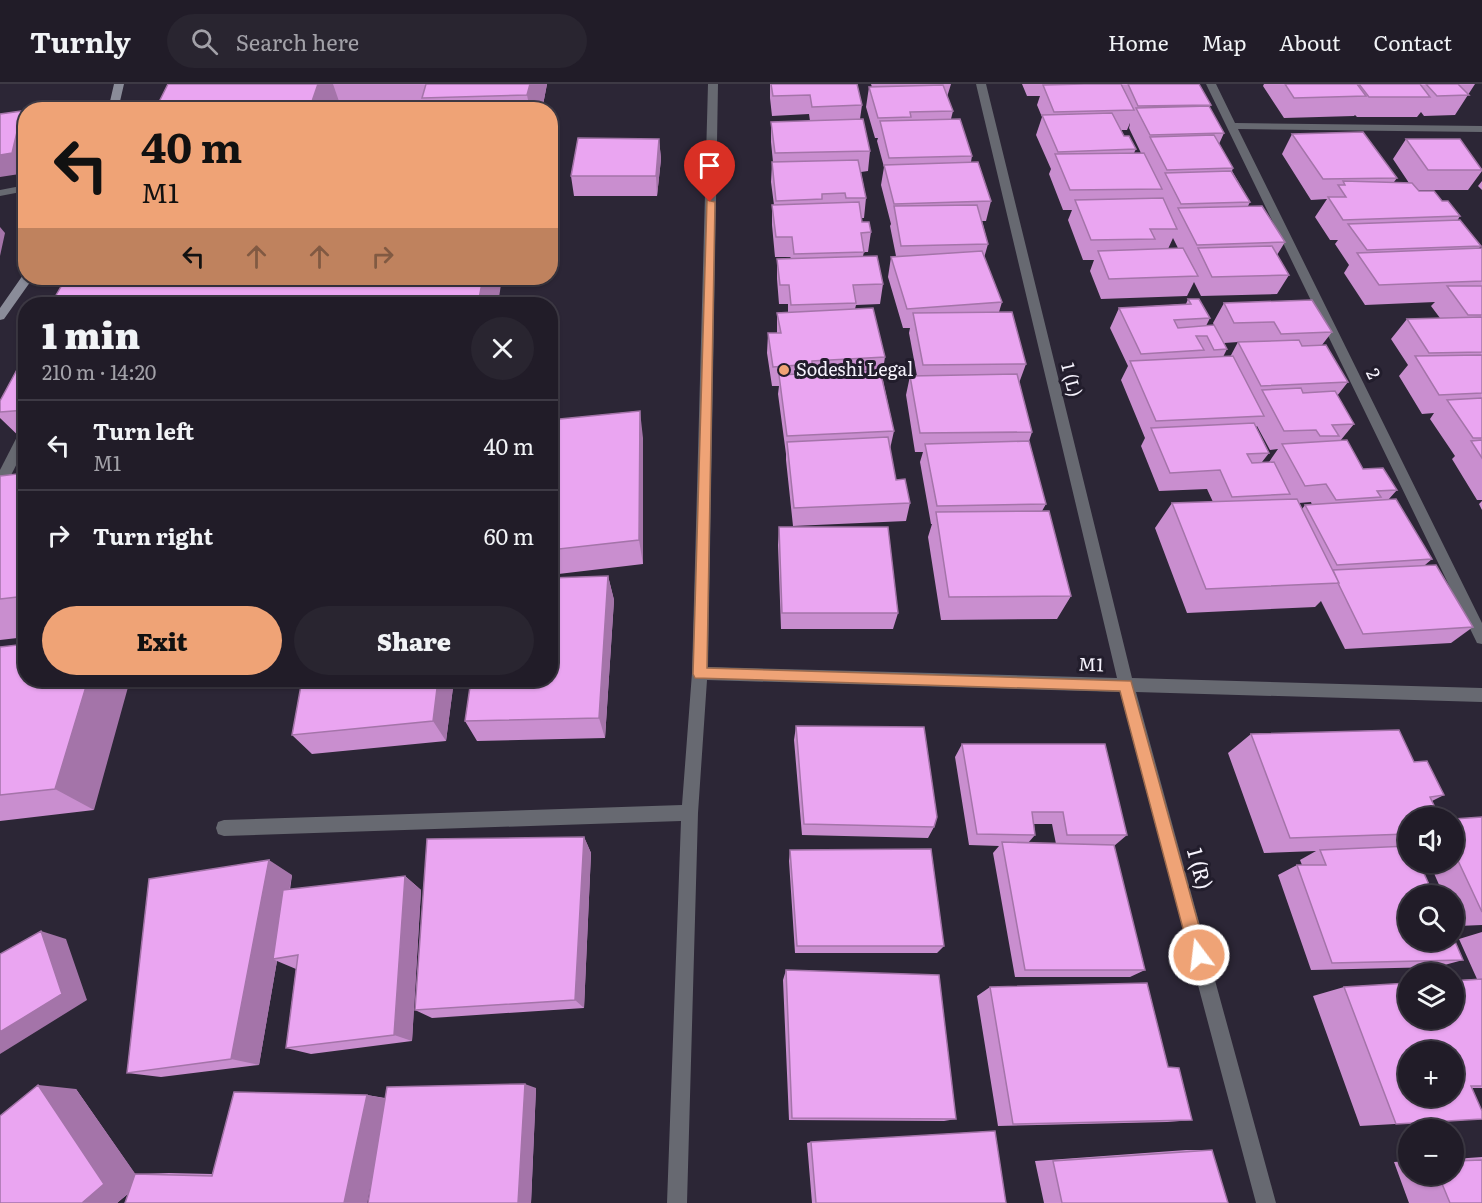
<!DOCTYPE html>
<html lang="en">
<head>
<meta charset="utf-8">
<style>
  :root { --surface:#211c28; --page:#292530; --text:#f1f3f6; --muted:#a2a1a8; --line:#3e3a45; --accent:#efa376 }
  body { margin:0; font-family:Literata,serif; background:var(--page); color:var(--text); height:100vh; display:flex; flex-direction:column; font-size:22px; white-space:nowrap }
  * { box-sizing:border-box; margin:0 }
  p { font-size:20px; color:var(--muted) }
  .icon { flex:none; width:33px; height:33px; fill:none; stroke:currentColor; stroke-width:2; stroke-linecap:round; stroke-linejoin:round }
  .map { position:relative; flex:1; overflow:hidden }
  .drawer { position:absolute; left:18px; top:213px; width:540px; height:390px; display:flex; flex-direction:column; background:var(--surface); border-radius:24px; box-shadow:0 2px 4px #0004,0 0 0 2px var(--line) }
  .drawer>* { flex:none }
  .top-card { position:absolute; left:18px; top:18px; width:540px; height:183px; border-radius:24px; box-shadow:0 2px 4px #0004,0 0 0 2px var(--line); background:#efa376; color:#111; overflow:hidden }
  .fabs { position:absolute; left:1398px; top:723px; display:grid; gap:12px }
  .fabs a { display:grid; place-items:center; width:66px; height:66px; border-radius:50%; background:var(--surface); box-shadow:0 2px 4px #0004,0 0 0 2px var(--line); font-size:30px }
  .pin { position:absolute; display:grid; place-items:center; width:51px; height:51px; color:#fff; margin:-62px -26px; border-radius:50% 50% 50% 0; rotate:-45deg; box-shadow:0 0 6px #0007 }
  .pin .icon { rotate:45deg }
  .me { position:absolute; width:66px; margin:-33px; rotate:345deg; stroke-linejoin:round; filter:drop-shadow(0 0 4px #0008) }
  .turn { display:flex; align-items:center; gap:21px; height:126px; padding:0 24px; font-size:27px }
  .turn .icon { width:78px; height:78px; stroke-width:2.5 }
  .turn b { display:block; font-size:42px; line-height:51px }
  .lanes { display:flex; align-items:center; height:57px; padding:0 24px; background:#0003; justify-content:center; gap:30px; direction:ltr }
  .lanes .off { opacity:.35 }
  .round { display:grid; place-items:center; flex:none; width:63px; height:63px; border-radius:32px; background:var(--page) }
  .overview { display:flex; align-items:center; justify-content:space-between; height:102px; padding:0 24px }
  h1 { font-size:36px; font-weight:800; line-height:45px }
  .button { display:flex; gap:12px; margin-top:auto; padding:12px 24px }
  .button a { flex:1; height:69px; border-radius:36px; background:var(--accent); color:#111; font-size:24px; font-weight:800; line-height:69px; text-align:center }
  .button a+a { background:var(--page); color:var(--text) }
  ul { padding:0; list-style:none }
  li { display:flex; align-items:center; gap:18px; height:90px; padding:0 24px; border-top:2px solid var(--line) }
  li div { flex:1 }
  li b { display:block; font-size:22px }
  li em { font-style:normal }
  header { display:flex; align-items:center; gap:36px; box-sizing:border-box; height:84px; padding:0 30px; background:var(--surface); border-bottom:2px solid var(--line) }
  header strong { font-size:28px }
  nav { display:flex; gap:33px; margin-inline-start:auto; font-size:21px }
  .search { width:420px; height:54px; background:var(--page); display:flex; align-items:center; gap:15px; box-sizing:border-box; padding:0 21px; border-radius:33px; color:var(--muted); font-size:22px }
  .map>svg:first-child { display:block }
</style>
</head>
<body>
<header>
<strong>Turnly</strong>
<div class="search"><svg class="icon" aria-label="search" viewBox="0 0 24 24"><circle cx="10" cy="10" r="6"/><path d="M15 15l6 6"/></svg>Search here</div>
<nav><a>Home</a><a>Map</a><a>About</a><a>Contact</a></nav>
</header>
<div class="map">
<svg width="1482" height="1119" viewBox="0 0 1482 1119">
  <rect width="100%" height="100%" fill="#2c2636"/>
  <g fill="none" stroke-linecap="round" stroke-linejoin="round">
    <path fill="#676971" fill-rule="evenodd" d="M 26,343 L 26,362 L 8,397 L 0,397 L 0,386 L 21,345 Z"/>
    <path fill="#676971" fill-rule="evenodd" d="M 708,0 L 718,0 L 708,583 L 1117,594 L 976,0 L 986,0 L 1132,594 L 1482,604 L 1482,618 L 1136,608 L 1276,1119 L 1256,1119 L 1120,608 L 707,596 L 698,729 L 687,1119 L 667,1119 L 681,737 L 224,752 L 218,750 L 216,744 L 218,738 L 224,736 L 682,721 L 692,589 Z
      M 1206,0 L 1216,0 L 1235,39 L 1482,42 L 1482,48 L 1238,45 L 1482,539 L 1482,560 L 1477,559 Z
      M 114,21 L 117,22 L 118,26 L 98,26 Z
      M 26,101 L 26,107 L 0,112 L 0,106 Z"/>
    <path fill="#8a8c99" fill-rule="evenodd" d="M 114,0 L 124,0 L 118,26 L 108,26 Z
      M 23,191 L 33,194 L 4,235 L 0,236 L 0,224 Z"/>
  </g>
  <path fill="#c98ecf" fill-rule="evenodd" d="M 168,0 L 547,0 L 542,26 L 425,26 L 424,22 L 342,25 Z
    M 770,0 L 857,0 L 862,21 L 860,35 L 870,67 L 868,87 L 861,88 L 866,114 L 864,134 L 861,134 L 862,138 L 871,148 L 868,168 L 864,168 L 863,172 L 883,200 L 880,220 L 856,221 L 855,225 L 885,273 L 882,292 L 894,347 L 890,365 L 896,396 L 910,419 L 906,437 L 793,442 L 786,376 L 786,370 L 778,310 L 779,302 L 772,302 L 767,269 L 768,249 L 777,249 L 777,229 L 788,228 L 788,220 L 779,220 L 777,195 L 777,175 L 791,174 L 790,173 L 775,173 L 772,141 L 772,121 L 774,121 L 771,98 L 772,78 L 773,78 L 771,58 L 771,38 L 810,37 L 809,30 L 772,32 L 770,14 Z
    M 871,0 L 951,0 L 947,13 L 953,27 L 951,35 L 972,72 L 971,78 L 991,117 L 986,137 L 982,137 L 988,160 L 984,174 L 1002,218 L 999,228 L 1026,280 L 1019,299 L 1032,348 L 1029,357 L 1046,420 L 1042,427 L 1071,512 L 1057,535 L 941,536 L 928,453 L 932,440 L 931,440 L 920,378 L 923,368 L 915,368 L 906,311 L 910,292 L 917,292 L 909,249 L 910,244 L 903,244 L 888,193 L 891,173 L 896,172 L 890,142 L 891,140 L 881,101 L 884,83 L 877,57 L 878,54 L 875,54 L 866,23 L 869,3 L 872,3 Z
    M 1022,0 L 1199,0 L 1211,21 L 1209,24 L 1224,49 L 1219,60 L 1233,84 L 1232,87 L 1250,118 L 1248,122 L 1285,158 L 1277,171 L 1289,191 L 1277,210 L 1201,212 L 1194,198 L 1187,212 L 1101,215 L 1090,187 L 1094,176 L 1083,176 L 1068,136 L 1072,126 L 1063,126 L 1049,90 L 1051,85 L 1036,51 L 1042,33 L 1037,21 L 1040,12 L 1027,12 ZM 1130,39 L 1130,40 L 1129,44 L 1141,69 L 1134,69 L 1136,65 L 1124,52 L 1121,46 L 1127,46 ZM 1173,154 L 1178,164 L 1168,165 Z
    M 1264,0 L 1475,0 L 1455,31 L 1424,32 L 1421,28 L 1417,33 L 1357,33 L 1355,31 L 1354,32 L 1284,34 L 1263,2 Z
    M 1292,50 L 1397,94 L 1394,98 L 1409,99 L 1393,75 L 1406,55 L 1482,85 L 1482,87 L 1468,106 L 1418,106 L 1419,107 L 1442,117 L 1460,132 L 1457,137 L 1481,162 L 1479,164 L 1482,164 L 1482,416 L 1477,416 L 1452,375 L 1455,372 L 1430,335 L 1434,329 L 1422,330 L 1399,292 L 1408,281 L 1391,255 L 1407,235 L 1440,234 L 1431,222 L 1435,218 L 1365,221 L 1344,189 L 1349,181 L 1335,160 L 1338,156 L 1330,156 L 1315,133 L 1327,115 L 1311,116 L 1282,70 Z
    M 659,55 L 661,75 L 657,112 L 574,112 L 571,92 Z
    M 1482,97 L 1482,106 L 1478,102 Z
    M 1188,215 L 1210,234 L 1206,242 L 1214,241 L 1213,239 L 1224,219 L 1332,248 L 1322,261 L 1348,298 L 1337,312 L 1354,340 L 1340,357 L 1363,385 L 1397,406 L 1388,416 L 1432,475 L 1425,481 L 1473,543 L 1451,559 L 1345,565 L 1321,517 L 1315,523 L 1187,529 L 1155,444 L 1172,419 L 1213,418 L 1207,405 L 1159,407 L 1141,362 L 1145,354 L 1121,296 L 1128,282 L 1110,244 L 1119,224 L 1186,220 ZM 1238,258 L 1230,273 L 1223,273 L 1227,265 L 1224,259 ZM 1257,342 L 1270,366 L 1278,365 L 1269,378 L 1262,378 L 1269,369 L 1256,343 ZM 1311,418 L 1312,421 L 1305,421 L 1302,425 L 1299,419 Z
    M 26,269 L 26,359 L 0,334 L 0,317 Z
    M 550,336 L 643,354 L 643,480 L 550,491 Z
    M 26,389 L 26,553 L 0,556 L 0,392 Z
    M 1482,417 L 1482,426 L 1479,420 Z
    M 779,443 L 898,529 L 893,545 L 781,545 L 778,461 Z
    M 608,492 L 614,516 L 605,654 L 477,657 L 465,637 Z
    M 0,563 L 94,726 L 0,737 Z
    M 454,596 L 446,657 L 312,670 L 292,651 Z
    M 796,642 L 934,743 L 928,754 L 802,751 L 794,656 Z
    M 1251,650 L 1414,678 L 1444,711 L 1432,717 L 1408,734 L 1408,778 L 1463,876 L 1437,883 L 1311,886 L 1278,791 L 1297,781 L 1302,781 L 1300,776 L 1316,767 L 1264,769 L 1228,669 Z
    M 962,660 L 1127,751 L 1114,762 L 1145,886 L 1130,893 L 1015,893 L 993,769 L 999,762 L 969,761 L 955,673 ZM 1034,740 L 1052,740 L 1056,760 L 1028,759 L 1035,751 Z
    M 1482,733 L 1482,841 L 1458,842 L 1454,832 L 1454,812 L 1444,812 L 1429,778 L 1454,778 L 1454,735 Z
    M 584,753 L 591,769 L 584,924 L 432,934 L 415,926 Z
    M 790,766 L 944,862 L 937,869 L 795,869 L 789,777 Z
    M 292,791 L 290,806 L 405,792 L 421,806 L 412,957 L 311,970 L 286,964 L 296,885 L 277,877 L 259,981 L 161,993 L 127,989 Z
    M 1482,848 L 1482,1004 L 1472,1004 L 1482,1035 L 1360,1042 L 1313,912 L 1344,903 L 1477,895 L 1459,855 Z
    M 786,886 L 956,1035 L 944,1037 L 789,1036 L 783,896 Z
    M 990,903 L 1168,983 L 1192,1036 L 1167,1038 L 998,1042 L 977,912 Z
    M 536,1004 L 531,1119 L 368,1119 L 372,1092 L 367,1119 L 125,1119 L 129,1109 L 117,1119 L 0,1119 L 76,1005 L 135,1090 L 169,1089 L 212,1090 L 367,1011 L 385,1014 Z
    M 811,1058 L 1006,1119 L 812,1119 L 807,1059 Z
    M 1186,1066 L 1212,1066 L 1228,1119 L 1044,1119 L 1035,1077 Z
    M 1482,1073 L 1482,1119 L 1409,1119 L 1394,1078 L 1408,1077 L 1408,1090 L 1454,1090 L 1454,1075 Z"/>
  <path fill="#a474a9" d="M 318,0 L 333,0 L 342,26 L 309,26 Z
    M 530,0 L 547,0 L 542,26 L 530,26 L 527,11 Z
    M 22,27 L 26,33 L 26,89 L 0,93 L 0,71 Z
    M 659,55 L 661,75 L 657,112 L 656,92 Z
    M 0,143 L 5,149 L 0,172 Z
    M 483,194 L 502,194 L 498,220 L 478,220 Z
    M 640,327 L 643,354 L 643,480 L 639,456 Z
    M 608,492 L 614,516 L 605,654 L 599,634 Z
    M 88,596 L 130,596 L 94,726 L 55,705 Z
    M 438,596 L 454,596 L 446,657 L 433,637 Z
    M 584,753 L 591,769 L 584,924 L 575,916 Z
    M 269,776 L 292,791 L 277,874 L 273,875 L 277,877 L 259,981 L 231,975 Z
    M 405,792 L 421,806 L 412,957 L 394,951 Z
    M 41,847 L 66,855 L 87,916 L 0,970 L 0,948 Z
    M 525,1000 L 536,1004 L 531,1119 L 518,1119 Z
    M 38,1001 L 76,1005 L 141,1098 L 117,1119 L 82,1119 Z
    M 367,1011 L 388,1015 L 367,1119 L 344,1119 Z"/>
  <path fill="#eaa5f1" stroke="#a474a9" stroke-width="1.5" fill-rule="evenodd" d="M 168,0 L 318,0 L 309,26 L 155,26 Z
    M 426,0 L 530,0 L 527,11 L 422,14 Z
    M 771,0 L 857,0 L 862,21 L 812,23 L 810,11 L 773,12 Z
    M 1084,0 L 1121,0 L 1134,26 L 1054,28 L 1043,1 Z
    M 1128,0 L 1199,0 L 1211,21 L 1138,22 Z
    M 1285,0 L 1357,0 L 1366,12 L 1294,14 Z
    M 1359,0 L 1420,0 L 1430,13 L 1369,13 Z
    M 1426,0 L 1458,0 L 1469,11 L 1437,12 Z
    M 943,1 L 953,27 L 910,28 L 911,33 L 878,34 L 869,3 Z
    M 1209,22 L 1224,49 L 1150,51 L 1136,24 Z
    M 22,27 L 12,69 L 0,71 L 0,30 Z
    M 1112,29 L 1124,52 L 1129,52 L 1136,65 L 1058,68 L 1042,31 Z
    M 863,35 L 870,67 L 775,69 L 771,38 Z
    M 960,35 L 972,72 L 889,74 L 880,37 Z
    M 1363,48 L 1397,94 L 1323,95 L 1292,50 Z
    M 1214,51 L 1233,84 L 1167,86 L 1150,53 Z
    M 578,54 L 659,55 L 656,92 L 571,92 Z
    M 1406,55 L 1460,55 L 1482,86 L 1428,86 Z
    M 1144,69 L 1162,105 L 1070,106 L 1055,70 Z
    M 858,76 L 866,114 L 846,114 L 845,109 L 822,110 L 822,115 L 776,117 L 772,78 Z
    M 978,78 L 991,117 L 894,120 L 884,81 Z
    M 1231,87 L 1250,118 L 1181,120 L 1165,89 Z
    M 1343,97 L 1412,99 L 1419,107 L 1434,107 L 1442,117 L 1448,117 L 1460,132 L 1343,136 L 1328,113 L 1346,113 L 1338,101 L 1345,101 Z
    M 1163,114 L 1177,145 L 1150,145 L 1155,155 L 1091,156 L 1075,116 Z
    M 859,118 L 862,138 L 869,138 L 871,148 L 861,149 L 864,168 L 794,170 L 792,153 L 776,153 L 772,121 Z
    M 977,121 L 988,160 L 901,162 L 894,122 Z
    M 1262,122 L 1285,158 L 1197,161 L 1178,124 Z
    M 1460,136 L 1481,162 L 1367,166 L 1348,140 Z
    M 1272,162 L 1289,191 L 1212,193 L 1198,164 Z
    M 1183,164 L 1198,192 L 1109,195 L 1098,167 Z
    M 1482,164 L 1482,197 L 1379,201 L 1357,169 Z
    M 982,167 L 1002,218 L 907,225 L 891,173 Z
    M 877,172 L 883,200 L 853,201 L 856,219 L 791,221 L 789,201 L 780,201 L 777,175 Z
    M 66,194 L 483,194 L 478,220 L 51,220 Z
    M 1447,202 L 1482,202 L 1482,231 L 1468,231 Z
    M 1188,215 L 1199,215 L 1210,234 L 1174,236 L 1178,244 L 1214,241 L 1227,265 L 1214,266 L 1207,252 L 1196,252 L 1204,266 L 1141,270 L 1119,224 L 1191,220 Z
    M 1312,216 L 1332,248 L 1281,250 L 1274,238 L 1234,239 L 1224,219 Z
    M 873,224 L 885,273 L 812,277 L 812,280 L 773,283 L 768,249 L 781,249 L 777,229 Z
    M 1012,228 L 1026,280 L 923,281 L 913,229 Z
    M 1482,233 L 1482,268 L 1429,269 L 1407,235 Z
    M 1299,256 L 1302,262 L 1326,261 L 1348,298 L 1261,302 L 1238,258 Z
    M 26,269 L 26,326 L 0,328 L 0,317 Z
    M 1482,271 L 1482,309 L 1439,311 L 1415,272 Z
    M 1233,272 L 1264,332 L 1156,337 L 1130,277 Z
    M 880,286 L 894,347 L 787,352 L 779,291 Z
    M 1017,290 L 1032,348 L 920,349 L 910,292 Z
    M 1301,304 L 1303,309 L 1335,307 L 1354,340 L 1332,341 L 1339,352 L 1320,352 L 1316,346 L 1284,347 L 1262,306 Z
    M 1482,314 L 1482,354 L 1473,354 L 1447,316 Z
    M 640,327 L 639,456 L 550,466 L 550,336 Z
    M 1254,339 L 1269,369 L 1247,370 L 1252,379 L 1274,378 L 1290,410 L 1232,413 L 1220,386 L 1170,389 L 1151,344 Z
    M 888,353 L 896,396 L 905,395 L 910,419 L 794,424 L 787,358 Z
    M 1347,356 L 1363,385 L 1383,384 L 1397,406 L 1377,407 L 1381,413 L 1336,416 L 1326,400 L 1305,402 L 1282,360 Z
    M 1482,356 L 1482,374 L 1471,357 Z
    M 1029,357 L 1046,420 L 937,422 L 925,360 Z
    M 26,389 L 26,512 L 0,515 L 0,392 Z
    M 1297,415 L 1339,499 L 1206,505 L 1172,419 Z
    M 1396,415 L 1432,475 L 1337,481 L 1305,421 Z
    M 1049,427 L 1071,512 L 949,513 L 936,428 Z
    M 779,443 L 888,443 L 898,529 L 782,529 Z
    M 1436,481 L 1473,543 L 1363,550 L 1338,499 L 1339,499 L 1333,486 Z
    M 608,492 L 599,634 L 465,637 L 471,596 L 550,596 L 550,494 Z
    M 26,560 L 26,596 L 88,596 L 55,705 L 0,711 L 0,563 Z
    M 302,596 L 438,596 L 433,637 L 292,651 Z
    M 796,642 L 924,643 L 937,733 L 934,743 L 804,740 Z
    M 1399,646 L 1414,678 L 1427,677 L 1444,711 L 1430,713 L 1440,734 L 1408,734 L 1408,750 L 1290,754 L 1251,650 Z
    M 962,660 L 1105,660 L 1127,751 L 1067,751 L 1063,728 L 1032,728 L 1035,751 L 977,750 Z
    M 1482,733 L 1482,828 L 1454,768 L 1454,735 Z
    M 584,753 L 575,916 L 415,926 L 427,755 Z
    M 1002,758 L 1114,761 L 1145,886 L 1025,886 Z
    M 1408,762 L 1408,778 L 1419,778 L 1434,812 L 1408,812 L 1408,856 L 1454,856 L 1454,855 L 1463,876 L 1332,879 L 1297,781 L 1326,781 L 1320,766 Z
    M 931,765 L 944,862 L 797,862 L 790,766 Z
    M 269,776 L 231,975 L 127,989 L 149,795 Z
    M 405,792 L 394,951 L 286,964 L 298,871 L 273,875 L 283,806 Z
    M 41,847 L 62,910 L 0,948 L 0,870 Z
    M 786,886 L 939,891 L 956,1035 L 792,1034 Z
    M 1482,895 L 1482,1002 L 1471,1002 L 1482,1027 L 1482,1035 L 1396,1040 L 1344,903 L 1408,899 L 1408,934 L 1454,934 L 1454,897 ZM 1408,968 L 1454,968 L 1454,1012 L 1408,1012 Z
    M 1147,899 L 1168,983 L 1179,984 L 1192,1036 L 1013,1040 L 990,903 Z
    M 525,1000 L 518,1119 L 368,1119 L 387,1003 Z
    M 38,1001 L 104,1100 L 82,1119 L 0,1119 L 0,1032 Z
    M 234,1008 L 367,1011 L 344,1119 L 125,1119 L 135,1090 L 212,1092 Z
    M 995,1047 L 1006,1119 L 816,1119 L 811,1058 Z
    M 1212,1066 L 1228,1119 L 1062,1119 L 1053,1077 Z
    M 1482,1076 L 1482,1119 L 1450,1119 L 1438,1090 L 1454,1090 L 1454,1077 Z"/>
  <path fill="#efa376" stroke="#9b6a4d" stroke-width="1.5" d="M 707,116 L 715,118 L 707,584 L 1131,597 L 1207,871 L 1205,877 L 1199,880 L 1193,877 L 1190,871 L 1120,607 L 695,594 L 693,590 Z"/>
  <circle fill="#efa376" stroke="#221d2c" stroke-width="2" cx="784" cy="286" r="6"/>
  <g text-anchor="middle" stroke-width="6" stroke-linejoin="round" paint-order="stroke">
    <g font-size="18" fill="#f6f3fd" stroke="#221d2c" text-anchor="start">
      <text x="796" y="292">Sodeshi Legal</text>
    </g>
    <g font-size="18" fill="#f6f3fd" stroke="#221d2c">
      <text transform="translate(1373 290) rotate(64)" y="6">2</text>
      <text transform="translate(1071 296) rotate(76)" y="6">1 (L)</text>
      <text transform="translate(1091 581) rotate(2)" y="6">M1</text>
    </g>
    <g font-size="21" fill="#f6f3fd" stroke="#221d2c">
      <text transform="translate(1199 785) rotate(75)" y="7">1 (R)</text>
    </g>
  </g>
</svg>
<div class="fabs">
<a><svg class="icon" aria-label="sound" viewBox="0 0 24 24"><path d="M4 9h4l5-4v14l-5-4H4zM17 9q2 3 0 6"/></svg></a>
<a><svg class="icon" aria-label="search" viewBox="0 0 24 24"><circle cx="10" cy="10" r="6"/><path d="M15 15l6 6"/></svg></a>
<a><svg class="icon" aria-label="layers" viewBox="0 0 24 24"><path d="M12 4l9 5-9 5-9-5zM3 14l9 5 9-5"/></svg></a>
<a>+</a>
<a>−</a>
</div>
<div class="pin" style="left:710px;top:118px;background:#d93025"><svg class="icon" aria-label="arrive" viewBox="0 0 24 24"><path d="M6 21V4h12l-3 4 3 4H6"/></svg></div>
<svg class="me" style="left:1199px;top:871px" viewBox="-20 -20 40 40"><circle r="17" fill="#efa376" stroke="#fff" stroke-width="3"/><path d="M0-11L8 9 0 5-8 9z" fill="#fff"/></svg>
<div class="top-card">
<div class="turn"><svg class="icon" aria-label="left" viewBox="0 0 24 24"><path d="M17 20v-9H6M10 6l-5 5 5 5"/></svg><div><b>40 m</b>M1</div></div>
<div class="lanes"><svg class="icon" aria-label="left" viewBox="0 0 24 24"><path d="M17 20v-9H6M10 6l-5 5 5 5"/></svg><svg class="icon off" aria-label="ahead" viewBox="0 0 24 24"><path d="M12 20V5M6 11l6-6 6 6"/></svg><svg class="icon off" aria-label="ahead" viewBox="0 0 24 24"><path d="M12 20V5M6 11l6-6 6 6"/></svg><svg class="icon off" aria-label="right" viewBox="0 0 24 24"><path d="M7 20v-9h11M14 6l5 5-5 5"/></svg></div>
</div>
<section class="drawer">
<div class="overview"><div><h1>1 min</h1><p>210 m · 14:20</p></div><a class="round"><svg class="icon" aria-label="close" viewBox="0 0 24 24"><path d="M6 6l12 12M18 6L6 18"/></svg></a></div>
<ul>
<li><svg class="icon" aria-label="left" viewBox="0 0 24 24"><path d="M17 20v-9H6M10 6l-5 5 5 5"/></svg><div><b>Turn left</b><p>M1</p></div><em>40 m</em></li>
<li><svg class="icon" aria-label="right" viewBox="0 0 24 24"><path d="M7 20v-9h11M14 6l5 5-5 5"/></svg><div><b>Turn right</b></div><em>60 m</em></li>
</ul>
<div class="button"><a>Exit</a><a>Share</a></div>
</section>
</div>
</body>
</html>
